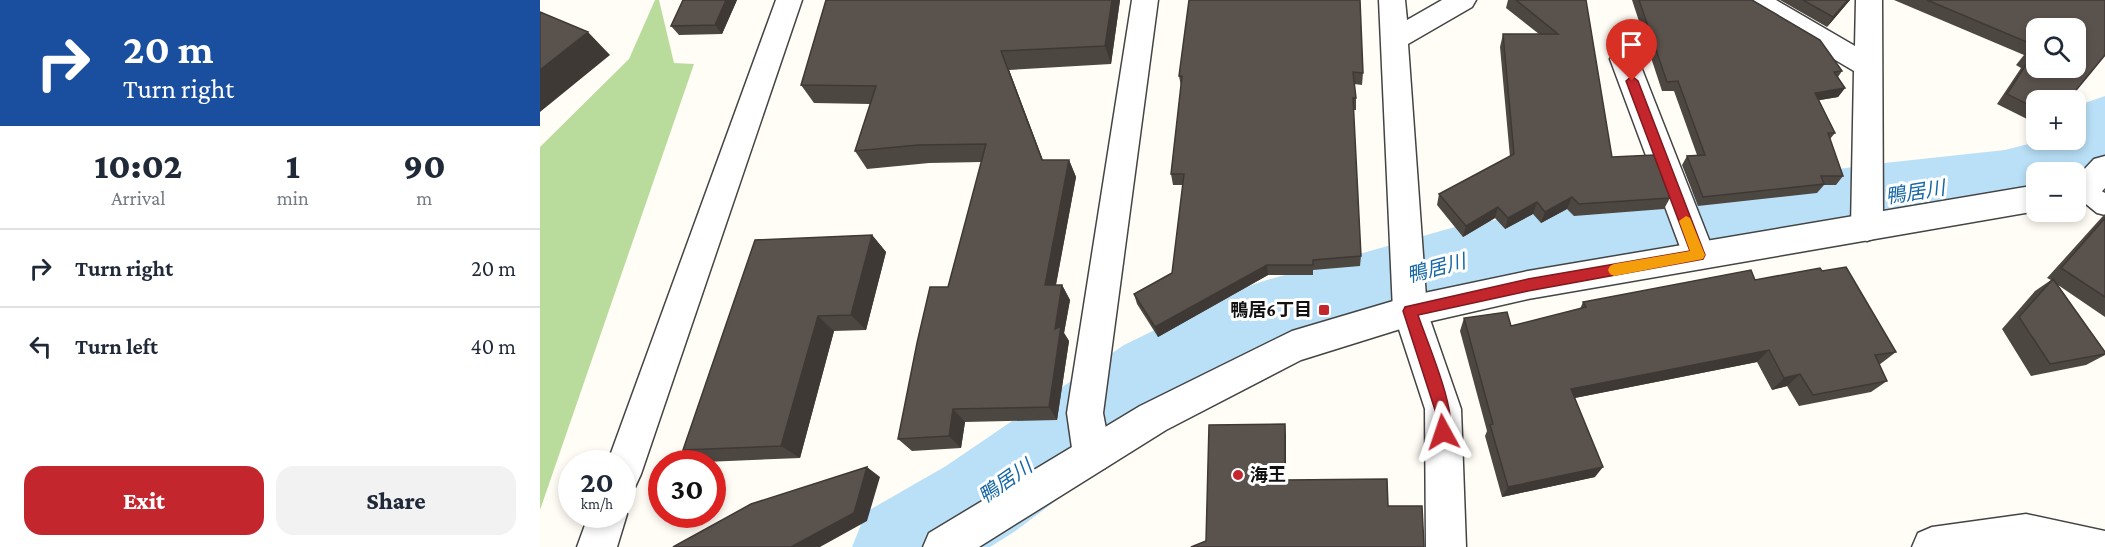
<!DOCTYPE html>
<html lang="en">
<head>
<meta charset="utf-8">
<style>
  :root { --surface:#fff; --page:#f2f2f3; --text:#1f2937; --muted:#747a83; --line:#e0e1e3; --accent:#c4262e }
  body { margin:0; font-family:"Crimson Pro","Noto Sans JP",serif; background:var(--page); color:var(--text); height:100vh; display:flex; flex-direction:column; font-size:22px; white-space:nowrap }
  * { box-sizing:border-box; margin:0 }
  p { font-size:20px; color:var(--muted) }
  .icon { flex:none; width:33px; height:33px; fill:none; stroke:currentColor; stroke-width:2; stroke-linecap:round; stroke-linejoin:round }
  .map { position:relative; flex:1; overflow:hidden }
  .sheet { display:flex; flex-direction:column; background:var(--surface); width:540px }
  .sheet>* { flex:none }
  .banner { background:#1a4fa0; color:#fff; overflow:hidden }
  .fabs { position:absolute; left:1486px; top:18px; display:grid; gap:12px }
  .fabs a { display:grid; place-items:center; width:60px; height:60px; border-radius:12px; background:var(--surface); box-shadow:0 3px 9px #0003; font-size:30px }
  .speed { position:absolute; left:18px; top:450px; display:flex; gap:12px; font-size:30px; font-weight:700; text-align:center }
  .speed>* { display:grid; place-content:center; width:78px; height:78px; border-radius:50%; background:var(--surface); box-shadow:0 3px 9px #0003; line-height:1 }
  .speed small { font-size:15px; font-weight:400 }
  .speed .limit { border:9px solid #d22; background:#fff; color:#111 }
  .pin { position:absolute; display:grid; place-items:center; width:51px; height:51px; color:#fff; margin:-62px -26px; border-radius:50% 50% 50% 0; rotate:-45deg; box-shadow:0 0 6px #0007 }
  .pin .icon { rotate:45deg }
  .me { position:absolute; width:66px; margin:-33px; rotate:355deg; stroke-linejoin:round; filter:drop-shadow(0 0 4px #0008) }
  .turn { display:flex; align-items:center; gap:21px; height:126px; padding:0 24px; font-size:27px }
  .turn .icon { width:78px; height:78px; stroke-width:2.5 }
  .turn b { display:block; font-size:42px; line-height:51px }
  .eta { display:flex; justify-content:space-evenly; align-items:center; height:102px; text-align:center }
  .eta b { font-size:36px; font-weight:800; line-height:42px }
  .button { display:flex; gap:12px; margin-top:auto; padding:12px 24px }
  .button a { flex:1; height:69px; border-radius:18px; background:var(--accent); color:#fff; font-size:24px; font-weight:800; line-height:69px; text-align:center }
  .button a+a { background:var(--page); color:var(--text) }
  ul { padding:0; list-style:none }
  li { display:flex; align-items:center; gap:18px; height:78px; padding:0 24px; border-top:2px solid var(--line) }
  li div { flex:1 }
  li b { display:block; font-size:22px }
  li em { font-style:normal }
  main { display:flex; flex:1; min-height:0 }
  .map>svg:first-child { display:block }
</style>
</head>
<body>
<main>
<section class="sheet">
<div class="banner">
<div class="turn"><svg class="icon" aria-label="right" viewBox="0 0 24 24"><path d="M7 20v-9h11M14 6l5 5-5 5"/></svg><div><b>20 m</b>Turn right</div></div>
</div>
<div class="eta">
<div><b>10:02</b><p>Arrival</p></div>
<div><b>1</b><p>min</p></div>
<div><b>90</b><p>m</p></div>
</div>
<ul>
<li><svg class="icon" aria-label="right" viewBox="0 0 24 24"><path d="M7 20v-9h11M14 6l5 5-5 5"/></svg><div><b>Turn right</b></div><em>20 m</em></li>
<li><svg class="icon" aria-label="left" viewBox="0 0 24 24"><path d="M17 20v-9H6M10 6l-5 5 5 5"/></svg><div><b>Turn left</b></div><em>40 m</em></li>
</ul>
<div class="button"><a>Exit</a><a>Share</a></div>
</section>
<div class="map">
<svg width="1565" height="547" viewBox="0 0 1565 547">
  <rect width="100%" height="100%" fill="#fffdf5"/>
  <path fill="#b9dc9c" d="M 115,0 L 119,0 L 134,63 L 154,64 L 0,510 L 0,147 L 89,59 Z"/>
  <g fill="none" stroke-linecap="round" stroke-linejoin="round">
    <path fill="#b9e0f7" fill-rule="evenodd" d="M 1565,96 L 1565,177 L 1539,191 L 1536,192 L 1536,172 L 1497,172 L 1497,204 L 1465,212 L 1326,229 L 922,295 L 749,348 L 646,403 L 474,532 L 450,547 L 312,547 L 326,512 L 406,466 L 584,345 L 697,290 L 727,280 L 922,225 L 1326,165 L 1465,150 L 1504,140 L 1536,140 L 1536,108 L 1539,105 Z"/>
    <defs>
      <path id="service" d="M 1544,181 L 1565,193 L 1565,215 L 1557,213 L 1536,196 L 1536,184 Z"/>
      <path id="minor" d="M 592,0 L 618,0 L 563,413 L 571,455 L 565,468 L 552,473 L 539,468 L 533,455 L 527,413 Z
        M 839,0 L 865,0 L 867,20 L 902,0 L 936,0 L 932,7 L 868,44 L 887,311 L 921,409 L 926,547 L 886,547 L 885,409 L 853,311 Z
        M 1202,0 L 1236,0 L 1315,46 L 1316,0 L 1342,0 L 1343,228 L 1338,237 L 1327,241 L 1316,237 L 1311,228 L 1314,71 L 1206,7 Z
        M 1084,49 L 1094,52 L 1098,59 L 1175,255 L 1171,265 L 1159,269 L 1147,265 L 1143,255 L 1070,59 L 1074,52 Z
        M 1486,514 L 1565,531 L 1565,547 L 1372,547 L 1378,533 L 1392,527 Z"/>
      <path id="tertiary" d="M 236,0 L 262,0 L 101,474 L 95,487 L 82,492 L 82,464 L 67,464 Z
        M 1565,156 L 1565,188 L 1555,199 L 1536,204 L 1536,178 L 1554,159 Z
        M 1497,185 L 1497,211 L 988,299 L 870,326 L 761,360 L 626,430 L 439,547 L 383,547 L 389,533 L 600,406 L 752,331 L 870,296 L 988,271 Z
        M 82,503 L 87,514 L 77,547 L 37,547 L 49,514 L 82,514 Z"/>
    </defs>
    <use href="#service" stroke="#444" stroke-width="3"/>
    <use href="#minor" stroke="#444" stroke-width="3"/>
    <use href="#tertiary" stroke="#444" stroke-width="3"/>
    <use href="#service" fill="#fff" fill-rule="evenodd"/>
    <use href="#minor" fill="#fff" fill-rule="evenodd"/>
    <use href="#tertiary" fill="#fff" fill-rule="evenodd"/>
  </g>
  <path fill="#4d4742" d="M 197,0 L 182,34 L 139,35 L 131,26 Z
    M 286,0 L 580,0 L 571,64 L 469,70 L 503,160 L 529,160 L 536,177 L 516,285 L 522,285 L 530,300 L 524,333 L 529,341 L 517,420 L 425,422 L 421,448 L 372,451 L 358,439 L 408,287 L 442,162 L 389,163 L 327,169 L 315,151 L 330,104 L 274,103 L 261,85 Z
    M 649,0 L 823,73 L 822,85 L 814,84 L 816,98 L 816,110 L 813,110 L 821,256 L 820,266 L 773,270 L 773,275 L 728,275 L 618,337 L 597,304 L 594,294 L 632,273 L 643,185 L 633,185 L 631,174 L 641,86 L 639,76 Z
    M 968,0 L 1046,0 L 1072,157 L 1130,198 L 1124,209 L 1034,216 L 1027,209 L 1001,223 L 993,214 L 965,229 L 955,218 L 923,237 L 897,205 L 899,194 L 970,157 L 960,47 L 963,34 L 999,34 L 966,8 Z
    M 1092,0 L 1212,0 L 1302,71 L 1298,77 L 1305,88 L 1298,97 L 1279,100 L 1295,133 L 1290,139 L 1303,176 L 1296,185 L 1284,185 L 1277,193 L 1158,206 L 1142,165 L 1147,156 L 1157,155 L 1134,91 L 1122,91 Z
    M 1240,0 L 1310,0 L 1287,27 Z
    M 1354,0 L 1565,0 L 1497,100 L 1497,124 L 1457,104 L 1481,68 L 1476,65 L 1484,55 Z
    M 1565,214 L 1565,317 L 1518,285 L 1565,355 L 1546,365 L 1491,376 L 1462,329 L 1495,291 L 1511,280 L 1507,278 L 1562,217 Z
    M 332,235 L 346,252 L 326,330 L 294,331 L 260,458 L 165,462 L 143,450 Z
    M 1282,271 L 1356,352 L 1339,365 L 1347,381 L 1331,392 L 1259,406 L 1247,386 L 1232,390 L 1217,362 L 1035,398 L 1055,477 L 962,497 L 945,436 L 947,431 L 920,331 L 924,318 L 971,326 L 1040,309 L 1043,302 Z"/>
  <path fill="#3f3936" d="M 186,0 L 197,0 L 182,34 L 175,25 Z
    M 572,0 L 580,0 L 571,64 L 565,46 Z
    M 1308,0 L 1310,0 L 1287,27 L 1293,17 Z
    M 48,32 L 70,55 L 0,112 L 0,70 Z
    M 461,51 L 469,70 L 509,177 L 502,160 Z
    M 1305,88 L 1298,97 L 1269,102 L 1275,93 Z
    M 529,160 L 536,177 L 513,300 L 505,285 Z
    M 1032,197 L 1027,209 L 1001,223 L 1005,212 Z
    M 997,202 L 993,214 L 965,229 L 968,218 Z
    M 958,207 L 955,218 L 923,237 L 926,226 Z
    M 332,235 L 346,252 L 326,330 L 311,315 Z
    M 727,265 L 728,275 L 618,337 L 615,327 Z
    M 522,285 L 530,300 L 524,333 L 529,341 L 517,420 L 509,407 L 515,329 Z
    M 278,316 L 294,331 L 260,458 L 241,446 Z
    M 1229,350 L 1217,362 L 1024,400 L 1031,389 Z
    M 1260,374 L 1247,386 L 1232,390 L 1244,378 Z
    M 413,409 L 425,422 L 421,448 L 409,436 Z
    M 745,424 L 746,435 L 746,490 L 745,480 Z
    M 327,467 L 340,477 L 327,521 L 280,547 L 251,547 Z
    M 1063,467 L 1055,477 L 962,497 L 968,487 Z"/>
  <path fill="#5a524d" stroke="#3f3936" stroke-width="1.5" fill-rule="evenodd" d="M 143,0 L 186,0 L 175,25 L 131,26 Z
    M 286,0 L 572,0 L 565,46 L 461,51 L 502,160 L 529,160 L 505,285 L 522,285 L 515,329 L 521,326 L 509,407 L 413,409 L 409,436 L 358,439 L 377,343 L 390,287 L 408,287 L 446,144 L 378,145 L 315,151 L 336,86 L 261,85 Z
    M 649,0 L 820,0 L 823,73 L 813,72 L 816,98 L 813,98 L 821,256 L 773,260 L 773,265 L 727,265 L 615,327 L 594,294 L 632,273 L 644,174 L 631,174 L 642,76 L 639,76 Z
    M 976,0 L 1046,0 L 1072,157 L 1114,155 L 1130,198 L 1039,204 L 1032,197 L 1005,212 L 997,202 L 968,218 L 958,207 L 926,226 L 899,194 L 974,154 L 963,34 L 1018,34 Z
    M 1099,0 L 1212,0 L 1280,40 L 1302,71 L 1294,72 L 1305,88 L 1275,93 L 1295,133 L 1288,133 L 1303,176 L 1281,176 L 1284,184 L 1163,197 L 1147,156 L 1165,155 L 1138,81 L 1127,82 Z
    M 1263,0 L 1308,0 L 1293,17 Z
    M 1387,0 L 1565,0 L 1565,55 L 1528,100 L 1497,100 L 1497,109 L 1467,94 L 1491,57 L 1486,54 L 1494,45 ZM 1497,28 L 1536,28 L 1536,68 L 1497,68 Z
    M 0,12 L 48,32 L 0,70 Z
    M 1565,218 L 1565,297 L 1521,268 Z
    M 332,235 L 311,315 L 278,316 L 241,446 L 143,450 L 215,240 Z
    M 1306,267 L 1356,352 L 1335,355 L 1347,381 L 1273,395 L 1260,374 L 1244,378 L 1229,350 L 1031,389 L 1063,467 L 968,487 L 950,425 L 953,424 L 924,318 L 967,312 L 971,326 L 1046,307 L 1043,302 L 1211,270 L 1215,280 L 1280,268 L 1282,271 Z
    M 1513,279 L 1565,352 L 1565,354 L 1510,364 L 1479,317 Z
    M 745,424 L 745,480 L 847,479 L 848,506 L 882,506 L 884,547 L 651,547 L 666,541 L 669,425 Z
    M 327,467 L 314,513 L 251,547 L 133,547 L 211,504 Z"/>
  <path fill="#c4262e" stroke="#7f191e" stroke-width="1.5" d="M 1092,76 L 1098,81 L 1165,255 L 1163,259 L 988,291 L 878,315 C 887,342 919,414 909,438 L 903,440 L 898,438 L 895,410 L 863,311 L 865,307 L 988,279 L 1150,251 L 1086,81 Z"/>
  <path fill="#f59e0b" d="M 1146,216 L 1150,218 L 1165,255 L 1163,259 L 1074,276 L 1070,274 L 1068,270 L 1070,266 L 1074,264 L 1150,251 L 1139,221 Z"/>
  <g fill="#c4262e" stroke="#fff" stroke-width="2">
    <rect x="778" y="304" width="12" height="12" rx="3"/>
    <circle cx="698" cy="475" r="6"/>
  </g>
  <g text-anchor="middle" stroke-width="6" stroke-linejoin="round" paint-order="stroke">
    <g font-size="18" font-weight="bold" fill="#111" stroke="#fff" text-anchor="end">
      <text x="772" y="316">鴨居6丁目</text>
      <text x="710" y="481" text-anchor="start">海王</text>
    </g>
    <g font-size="20" font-style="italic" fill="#1768a6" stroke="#fff">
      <text transform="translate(1375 192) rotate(-9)" y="7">鴨居川</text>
      <text transform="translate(896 268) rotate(-15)" y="7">鴨居川</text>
      <text transform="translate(465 481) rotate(-35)" y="7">鴨居川</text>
    </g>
  </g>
</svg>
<div class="fabs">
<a><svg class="icon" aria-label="search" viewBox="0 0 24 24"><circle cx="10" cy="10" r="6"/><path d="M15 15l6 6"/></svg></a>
<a>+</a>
<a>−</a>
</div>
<div class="speed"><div>20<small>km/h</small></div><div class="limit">30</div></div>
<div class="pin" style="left:1092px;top:81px;background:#d93025"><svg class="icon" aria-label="arrive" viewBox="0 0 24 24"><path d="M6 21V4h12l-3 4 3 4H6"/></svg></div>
<svg class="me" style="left:903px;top:432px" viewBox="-20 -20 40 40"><path d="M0-17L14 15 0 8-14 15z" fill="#c4262e" stroke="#fff" stroke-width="4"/></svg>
</div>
</main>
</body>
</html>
